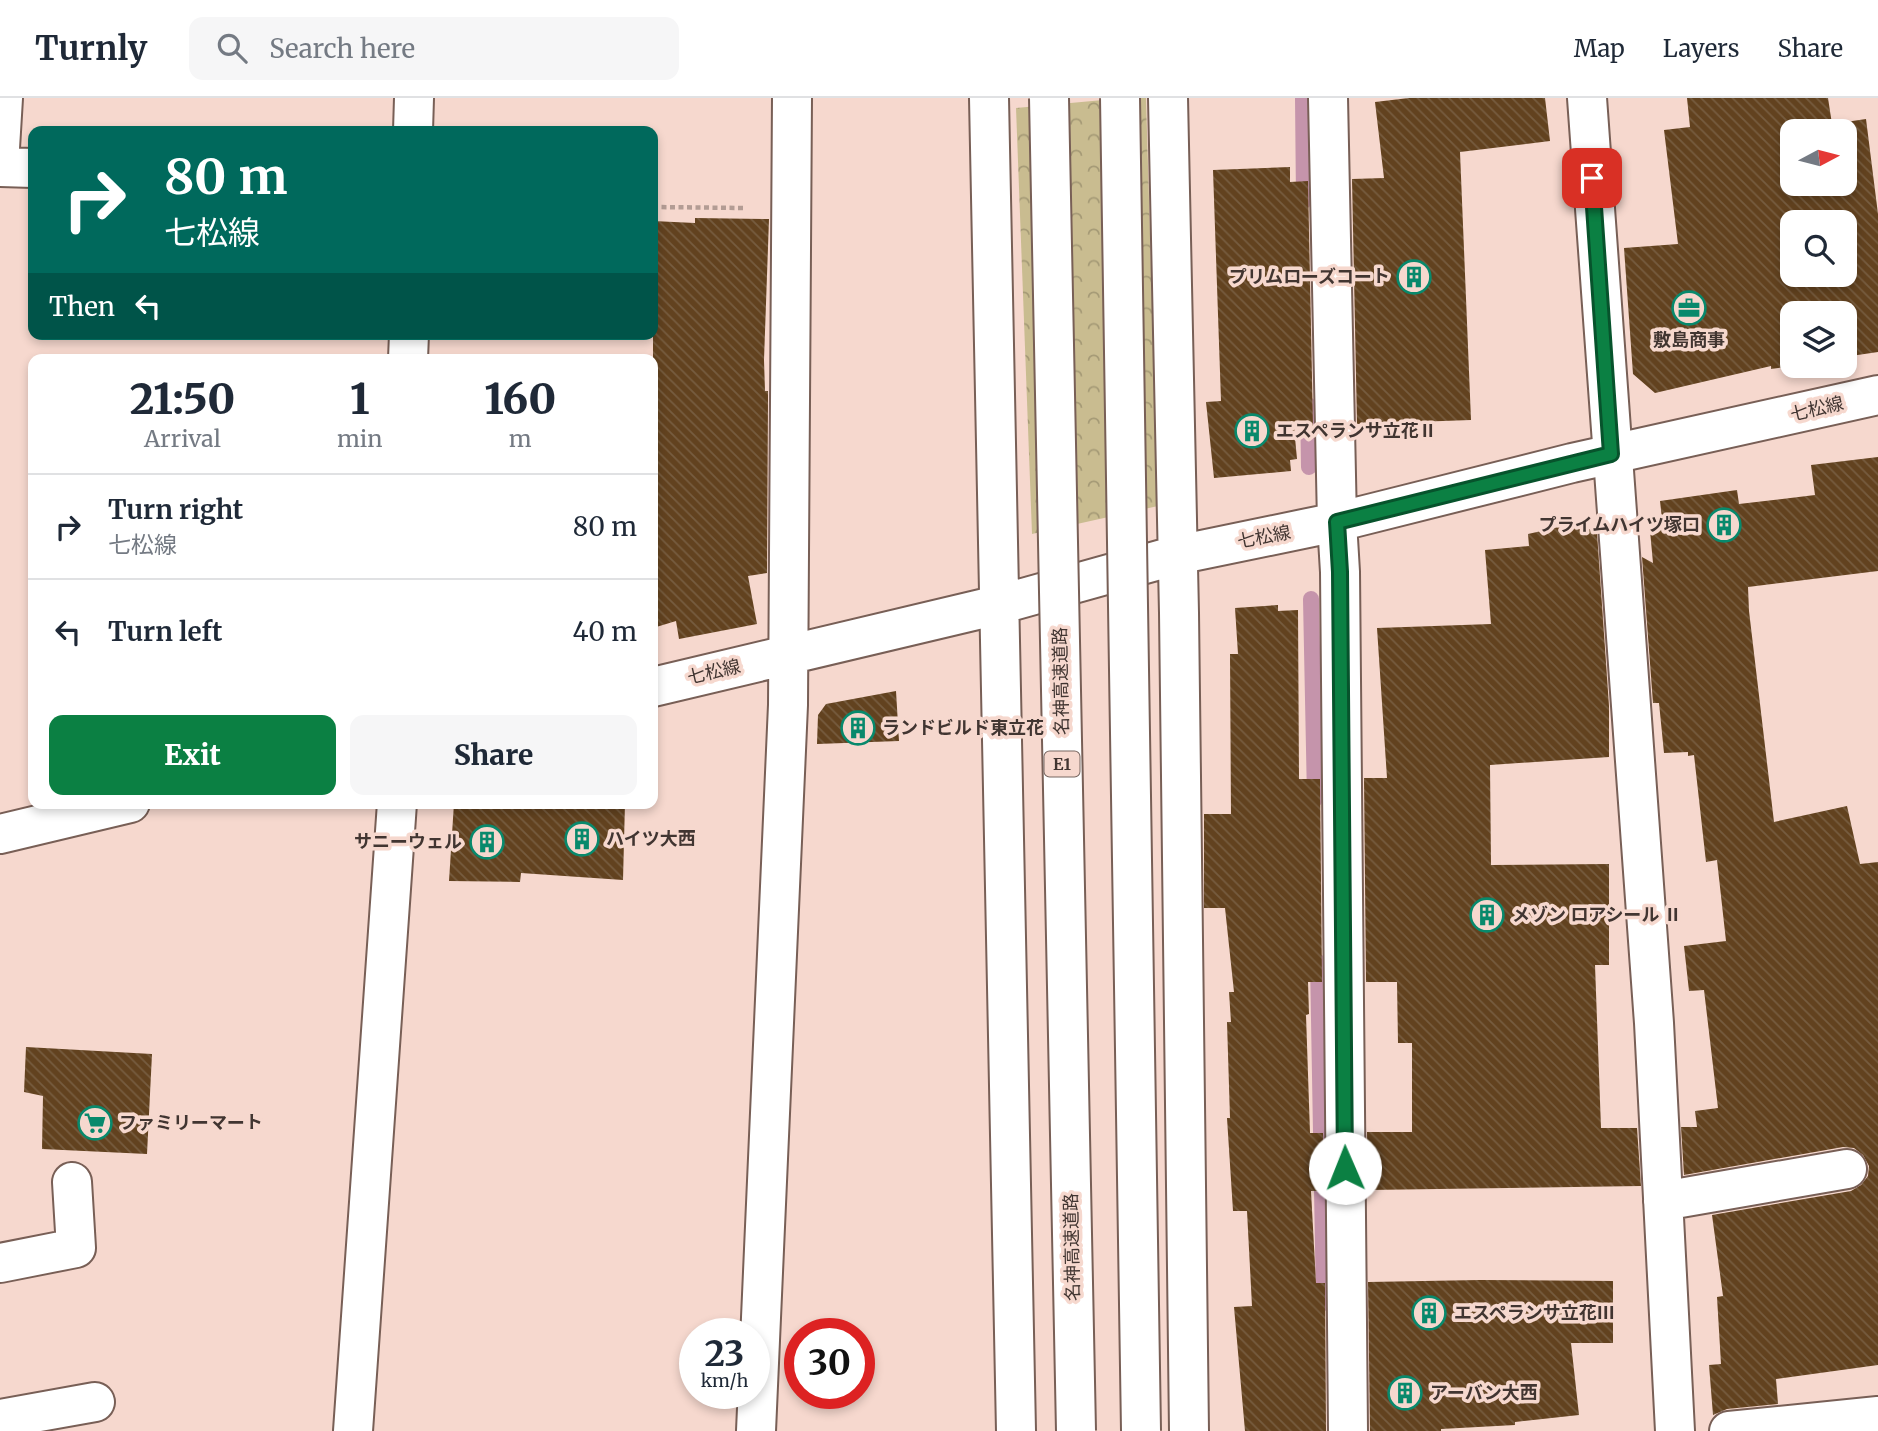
<!DOCTYPE html>
<html lang="en">
<head>
<meta charset="utf-8">
<style>
  :root { --surface:#fff; --page:#f6f6f7; --text:#1f2937; --muted:#747a83; --line:#e0e1e3; --accent:#0b8043 }
  body { margin:0; font-family:Merriweather,"Noto Sans JP",serif; background:var(--page); color:var(--text); height:100vh; display:flex; flex-direction:column; font-size:26px; white-space:nowrap }
  * { box-sizing:border-box; margin:0 }
  p { font-size:23px; color:var(--muted) }
  .icon { flex:none; width:38px; height:38px; fill:none; stroke:currentColor; stroke-width:2; stroke-linecap:round; stroke-linejoin:round }
  .map { position:relative; flex:1; overflow:hidden }
  .details { position:absolute; left:28px; top:256px; width:630px; height:455px; display:flex; flex-direction:column; background:var(--surface); border-radius:14px; box-shadow:0 4px 10px #0003 }
  .details>* { flex:none }
  .hud { position:absolute; left:28px; top:28px; width:630px; height:214px; border-radius:14px; box-shadow:0 4px 10px #0003; background:#00695c; color:#fff; overflow:hidden }
  .needle { width:46px; rotate:83deg }
  .fabs { position:absolute; left:1780px; top:21px; display:grid; gap:14px }
  .fabs a { display:grid; place-items:center; width:77px; height:77px; border-radius:14px; background:var(--surface); box-shadow:0 4px 10px #0003; font-size:35px }
  .speed { position:absolute; left:679px; top:1220px; display:flex; gap:14px; font-size:35px; font-weight:700; text-align:center }
  .speed>* { display:grid; place-content:center; width:91px; height:91px; border-radius:50%; background:var(--surface); box-shadow:0 4px 10px #0003; line-height:1 }
  .speed small { font-size:18px; font-weight:400 }
  .speed .limit { border:10px solid #d22; background:#fff; color:#111 }
  .pin { position:absolute; display:grid; place-items:center; width:60px; height:60px; color:#fff; margin:-30px; border-radius:14px; box-shadow:0 4px 10px #0006 }
  .me { position:absolute; width:77px; margin:-38px; rotate:359deg; stroke-linejoin:round; filter:drop-shadow(0 0 5px #0008) }
  .turn { display:flex; align-items:center; gap:24px; height:147px; padding:0 21px; font-size:32px }
  .turn .icon { width:91px; height:91px; stroke-width:2.5 }
  .turn b { display:block; font-size:49px; line-height:60px }
  .then { display:flex; align-items:center; height:66px; padding:0 21px; background:#0003; gap:14px; font-size:26px }
  .eta { display:flex; justify-content:space-evenly; align-items:center; height:119px; text-align:center }
  .eta b { font-size:42px; font-weight:800; line-height:49px }
  .primary-button { display:flex; gap:14px; margin-top:auto; padding:14px 21px }
  .primary-button a { flex:1; height:80px; border-radius:14px; background:var(--accent); color:#fff; font-size:28px; font-weight:800; line-height:80px; text-align:center }
  .primary-button a+a { background:var(--page); color:var(--text) }
  ul { padding:0; list-style:none }
  li { display:flex; align-items:center; gap:21px; height:105px; padding:0 21px; border-top:2px solid var(--line) }
  li div { flex:1 }
  li b { display:block; font-size:26px }
  li em { font-style:normal }
  header { display:flex; align-items:center; gap:42px; box-sizing:border-box; height:98px; padding:0 35px; background:var(--surface); border-bottom:2px solid var(--line) }
  header strong { font-size:33px }
  nav { display:flex; gap:38px; margin-inline-start:auto; font-size:24px }
  .search { width:490px; height:63px; background:var(--page); display:flex; align-items:center; gap:18px; box-sizing:border-box; padding:0 24px; border-radius:14px; color:var(--muted); font-size:26px }
  .map>svg:first-child { display:block }
</style>
</head>
<body>
<header>
<strong>Turnly</strong>
<div class="search"><svg class="icon" aria-label="search" viewBox="0 0 24 24"><circle cx="10" cy="10" r="6"/><path d="M15 15l6 6"/></svg>Search here</div>
<nav><a>Map</a><a>Layers</a><a>Share</a></nav>
</header>
<div class="map">
<svg width="1878" height="1333" viewBox="0 0 1878 1333">
  <defs>
    <pattern id="park-crowns" width="20" height="18" patternUnits="userSpaceOnUse" patternTransform="scale(1.75)"><rect width="20" height="18" fill="#c9bc90"/><path d="M2 6a3 3 0 1 1 6 0M12 15a3 3 0 1 1 6 0" fill="none" stroke="#a59a76"/></pattern>
    <pattern id="building-back-hatch" width="6" height="6" patternUnits="userSpaceOnUse" patternTransform="scale(1.75)"><rect width="6" height="6" fill="#62421f"/><path d="M-1 5l2 2M0 0l6 6M5-1l2 2" fill="none" stroke="#765c3f"/></pattern>
  </defs>
  <rect width="100%" height="100%" fill="#f6d8ce"/>
  <path fill="url(#park-crowns)" d="M 1125,0 L 1146,0 L 1158,408 L 1032,436 L 1016,10 Z"/>
  <g fill="none" stroke-linecap="round" stroke-linejoin="round">
    <path stroke="#c594ab" stroke-width="16" d="M 1303,0 L 1304,103
      M 1308,307 L 1309,369
      M 1311,501 L 1315,701
      M 1318,864 L 1324,1205"/>
  </g>
  <path fill="url(#building-back-hatch)" fill-rule="evenodd" d="M 1409,0 L 1545,0 L 1550,43 L 1460,54 L 1471,322 L 1357,326 L 1352,81 L 1384,80 L 1375,4 Z
    M 1687,0 L 1828,0 L 1832,26 L 1866,21 L 1878,116 L 1878,254 L 1844,259 L 1844,215 L 1792,215 L 1792,268 L 1771,271 L 1771,268 L 1655,295 L 1633,276 L 1624,150 L 1678,146 L 1664,32 L 1690,29 ZM 1792,33 L 1844,33 L 1844,86 L 1792,86 ZM 1792,124 L 1844,124 L 1844,177 L 1792,177 Z
    M 1290,69 L 1290,84 L 1308,83 L 1313,328 L 1294,329 L 1297,361 L 1290,362 L 1291,373 L 1214,380 L 1206,304 L 1221,303 L 1213,72 Z
    M 695,120 L 769,121 L 764,262 L 765,293 L 768,293 L 768,303 L 767,475 L 748,478 L 757,526 L 679,541 L 676,523 L 653,530 L 653,123 L 695,125 Z
    M 1878,359 L 1878,473 L 1748,489 L 1749,513 L 1774,724 L 1847,708 L 1860,766 L 1878,764 L 1878,1267 L 1776,1281 L 1778,1306 L 1727,1311 L 1713,1317 L 1709,1267 L 1721,1266 L 1717,1199 L 1723,1198 L 1712,1117 L 1851,1093 L 1861,1087 L 1868,1078 L 1869,1068 L 1863,1057 L 1854,1050 L 1843,1049 L 1684,1077 L 1681,1029 L 1697,1029 L 1695,1013 L 1718,1010 L 1704,892 L 1689,893 L 1684,848 L 1726,843 L 1717,762 L 1706,764 L 1694,657 L 1688,658 L 1688,654 L 1664,655 L 1659,605 L 1653,605 L 1642,459 L 1653,465 L 1649,422 L 1662,421 L 1660,403 L 1737,392 L 1739,406 L 1815,397 L 1811,367 Z
    M 1577,425 L 1597,435 L 1609,608 L 1609,659 L 1490,667 L 1491,767 L 1609,766 L 1609,867 L 1595,867 L 1601,1030 L 1637,1030 L 1641,1088 L 1368,1092 L 1367,1034 L 1412,1034 L 1412,945 L 1398,945 L 1397,884 L 1366,884 L 1364,680 L 1387,680 L 1377,530 L 1491,526 L 1485,452 L 1529,448 L 1528,436 Z
    M 1278,507 L 1278,513 L 1298,512 L 1299,681 L 1320,681 L 1322,884 L 1308,884 L 1309,916 L 1306,917 L 1310,1035 L 1323,1035 L 1324,1093 L 1311,1093 L 1316,1185 L 1325,1185 L 1326,1333 L 1245,1333 L 1234,1209 L 1252,1208 L 1247,1113 L 1233,1113 L 1227,1020 L 1230,1020 L 1227,924 L 1231,924 L 1229,894 L 1234,894 L 1225,810 L 1204,810 L 1204,716 L 1231,716 L 1230,556 L 1238,556 L 1235,510 Z
    M 896,593 L 899,643 L 817,646 L 818,617 L 826,606 Z
    M 454,705 L 625,705 L 623,782 L 521,775 L 520,784 L 449,783 Z
    M 26,949 L 152,956 L 147,1056 L 42,1051 L 43,998 L 24,994 Z
    M 1480,1182 L 1613,1183 L 1613,1245 L 1571,1245 L 1579,1317 L 1515,1324 L 1515,1327 L 1441,1331 L 1441,1333 L 1370,1333 L 1368,1184 Z"/>
  <g fill="none" stroke-linecap="round" stroke-linejoin="round">
    <defs>
      <path id="minor" d="M 989,0 L 1016,1333
        M 1168,0 L 1179,515 L 1189,1333
        M 1328,0 L 1337,424 L 1340,474 L 1348,1333
        M 1587,0 L 1654,925 L 1675,1333
        M 413,33 L 414,0
        M 0,50 L 3,0
        M 0,69 L 33,70
        M 408,261 L 409,236
        M 653,589 L 998,507 L 1177,457 L 1337,424 L 1572,365 L 1878,297
        M 0,736 L 130,705
        M 1663,1103 L 1847,1071
        M 0,1165 L 76,1150 L 72,1084
        M 0,1321 L 95,1304
        M 353,1333 L 397,705
        M 756,1333 L 788,607 L 792,0
        M 1729,1333 L 1878,1318"/>
    </defs>
    <use href="#minor" stroke="#785f56" stroke-width="42"/>
    <path stroke="#b39c94" stroke-width="4.5" stroke-dasharray="5 3.5" stroke-linecap="butt" d="M 653,109 L 746,110"/>
    <use href="#minor" stroke="#fff" stroke-width="38"/>
    <defs>
      <path id="highway-bridge" d="M 1049,0 L 1076,1333
        M 1120,0 L 1141,1333"/>
    </defs>
    <use href="#highway-bridge" stroke="#785f56" stroke-width="42" stroke-linecap="butt"/>
    <use href="#highway-bridge" stroke="#fff" stroke-width="38"/>
  </g>
  <g fill="none" stroke-linecap="round" stroke-linejoin="round">
    <defs>
      <path id="route" d="M 1345,1070 L 1340,474 L 1337,424 L 1611,356 L 1592,80"/>
    </defs>
    <use href="#route" stroke="#07532c" stroke-width="18"/>
    <use href="#route" stroke="#0b8043" stroke-width="12"/>
  </g>
  <defs>
    <symbol id="building-ring" viewBox="-11 -11 22 22"><circle r="9.5" fill="#f6d8ce" stroke="#08896c" stroke-width="1.5"/><path d="M-4-6H4V6H1V3H-1V6H-4ZM-2.5-4.3h1.7v1.8h-1.7ZM.8-4.3h1.7v1.8H.8ZM-2.5-1h1.7V.8h-1.7ZM.8-1h1.7V.8H.8Z" fill="#08896c"/></symbol>
    <symbol id="office-ring" viewBox="-11 -11 22 22"><circle r="9.5" fill="#f6d8ce" stroke="#08896c" stroke-width="1.5"/><path d="M-6-3h4V-5.5h4V-3h4V5H-6ZM-1-4.5V-3h2v-1.5ZM-6 0V1H6V0Z" fill="#08896c"/></symbol>
    <symbol id="supermarket-ring" viewBox="-11 -11 22 22"><circle r="9.5" fill="#f6d8ce" stroke="#08896c" stroke-width="1.5"/><path d="M-6-5.5h2.5l.6 2H6L4.5 2H-2.5L-4.4-4H-6ZM-1.5 3.2a1.3 1.3 0 1 0 .1 0ZM3 3.2a1.3 1.3 0 1 0 .1 0Z" fill="#08896c"/></symbol>
  </defs>
  <g fill-rule="evenodd">
    <use href="#building-ring" x="1395" y="160" width="38" height="38"/>
    <use href="#office-ring" x="1670" y="191" width="38" height="38"/>
    <use href="#building-ring" x="1233" y="314" width="38" height="38"/>
    <use href="#building-ring" x="1705" y="408" width="38" height="38"/>
    <use href="#building-ring" x="839" y="611" width="38" height="38"/>
    <use href="#building-ring" x="563" y="722" width="38" height="38"/>
    <use href="#building-ring" x="468" y="725" width="38" height="38"/>
    <use href="#building-ring" x="1468" y="798" width="38" height="38"/>
    <use href="#supermarket-ring" x="76" y="1006" width="38" height="38"/>
    <use href="#building-ring" x="1410" y="1196" width="38" height="38"/>
    <use href="#building-ring" x="1386" y="1276" width="38" height="38"/>
  </g>
  <g text-anchor="middle" stroke-width="7" stroke-linejoin="round" paint-order="stroke">
    <rect fill="#f6d8ce" stroke="#776660" stroke-width="2" x="1044.5" y="653.5" width="35" height="25" rx="5"/>
    <g font-size="16" font-weight="bold" fill="#413531">
      <text x="1062" y="672">E1</text>
    </g>
    <g font-size="18" font-weight="bold" fill="#413531" stroke="#f6d8ce" text-anchor="start">
      <text x="1390" y="185" text-anchor="end">プリムローズコート</text>
      <text x="1689" y="248" text-anchor="middle">敷島商事</text>
      <text x="1276" y="339">エスペランサ立花Ⅱ</text>
      <text x="1700" y="433" text-anchor="end">プライムハイツ塚口</text>
      <text x="882" y="636">ランドビルド東立花</text>
      <text x="606" y="747">ハイツ大西</text>
      <text x="462" y="750" text-anchor="end">サニーウェル</text>
      <text x="1512" y="823">メゾン ロアシール Ⅱ</text>
      <text x="119" y="1031">ファミリーマート</text>
      <text x="1454" y="1221">エスペランサ立花Ⅲ</text>
      <text x="1430" y="1301">アーバン大西</text>
    </g>
    <g font-size="18" fill="#413531" stroke="#f6d8ce">
      <text transform="translate(1817 311) rotate(-13)" y="6">七松線</text>
      <text transform="translate(1264 439) rotate(-11)" y="6">七松線</text>
      <text transform="translate(714 574) rotate(-13)" y="6">七松線</text>
      <text transform="translate(1061 583) rotate(-91)" y="6">名神高速道路</text>
      <text transform="translate(1072 1149) rotate(-91)" y="6">名神高速道路</text>
    </g>
  </g>
</svg>
<div class="fabs">
<a><svg class="needle" viewBox="-14 -14 28 28"><path d="M0-13l5 13h-10z" fill="#e53935"/><path d="M0 13l5-13h-10z" fill="#747a83"/></svg></a>
<a><svg class="icon" aria-label="search" viewBox="0 0 24 24"><circle cx="10" cy="10" r="6"/><path d="M15 15l6 6"/></svg></a>
<a><svg class="icon" aria-label="layers" viewBox="0 0 24 24"><path d="M12 4l9 5-9 5-9-5zM3 14l9 5 9-5"/></svg></a>
</div>
<div class="speed"><div>23<small>km/h</small></div><div class="limit">30</div></div>
<div class="pin" style="left:1592px;top:80px;background:#d93025"><svg class="icon" aria-label="arrive" viewBox="0 0 24 24"><path d="M6 21V4h12l-3 4 3 4H6"/></svg></div>
<svg class="me" style="left:1345px;top:1070px" viewBox="-20 -20 40 40"><circle r="19" fill="#fff"/><path d="M0-13L10 11 0 6-10 11z" fill="#0b8043"/></svg>
<div class="hud">
<div class="turn"><svg class="icon" aria-label="right" viewBox="0 0 24 24"><path d="M7 20v-9h11M14 6l5 5-5 5"/></svg><div><b>80 m</b>七松線</div></div>
<div class="then">Then<svg class="icon" aria-label="left" viewBox="0 0 24 24"><path d="M17 20v-9H6M10 6l-5 5 5 5"/></svg></div>
</div>
<section class="details">
<div class="eta">
<div><b>21:50</b><p>Arrival</p></div>
<div><b>1</b><p>min</p></div>
<div><b>160</b><p>m</p></div>
</div>
<ul>
<li><svg class="icon" aria-label="right" viewBox="0 0 24 24"><path d="M7 20v-9h11M14 6l5 5-5 5"/></svg><div><b>Turn right</b><p>七松線</p></div><em>80 m</em></li>
<li><svg class="icon" aria-label="left" viewBox="0 0 24 24"><path d="M17 20v-9H6M10 6l-5 5 5 5"/></svg><div><b>Turn left</b></div><em>40 m</em></li>
</ul>
<div class="primary-button"><a>Exit</a><a>Share</a></div>
</section>
</div>
</body>
</html>
